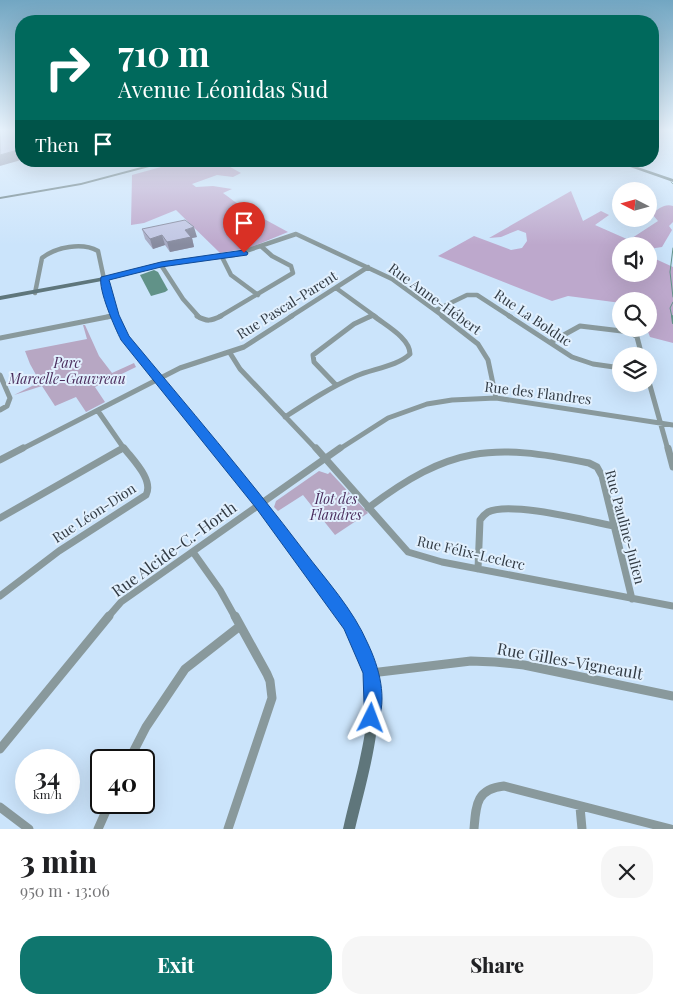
<!DOCTYPE html>
<html lang="en">
<head>
<meta charset="utf-8">
<style>
  :root { --surface:#fff; --page:#f6f6f6; --text:#202124; --muted:#757577; --accent:#0f766e }
  body { margin:0; font-family:"Playfair Display",serif; background:var(--page); color:var(--text); height:100vh; display:flex; flex-direction:column; font-size:19px; white-space:nowrap }
  * { box-sizing:border-box; margin:0 }
  p { font-size:16px; color:var(--muted) }
  .icon { flex:none; width:28px; height:28px; fill:none; stroke:currentColor; stroke-width:2; stroke-linecap:round; stroke-linejoin:round }
  .map { position:relative; height:829px; overflow:hidden }
  .details { display:flex; flex-direction:column; background:var(--surface); flex:1 }
  .details>* { flex:none }
  .hud { position:absolute; left:15px; top:15px; width:644px; height:152px; border-radius:20px; box-shadow:0 5px 20px #0002; background:#00695c; color:#fff; overflow:hidden }
  .needle { width:32px; rotate:276deg }
  .fabs { position:absolute; left:612px; top:182px; display:grid; gap:10px }
  .fabs a { display:grid; place-items:center; width:45px; height:45px; border-radius:50%; background:var(--surface); box-shadow:0 5px 20px #0002; font-size:25px }
  .speed { position:absolute; left:15px; top:749px; display:flex; gap:10px; font-size:25px; font-weight:700; text-align:center }
  .speed>* { display:grid; place-content:center; width:65px; height:65px; border-radius:50%; background:var(--surface); box-shadow:0 5px 20px #0002; line-height:1 }
  .speed small { font-size:12px; font-weight:400 }
  .speed .limit { border:2px solid #111; border-radius:8px; background:#fff; color:#111 }
  .pin { position:absolute; display:grid; place-items:center; width:42px; height:42px; color:#fff; margin:-51px -21px; border-radius:50% 50% 50% 0; rotate:-45deg; box-shadow:0 0 5px #0007 }
  .pin .icon { rotate:45deg }
  .me { position:absolute; width:55px; margin:-28px; rotate:3deg; stroke-linejoin:round; filter:drop-shadow(0 0 4px #0008) }
  .turn { display:flex; align-items:center; gap:18px; height:105px; padding:0 20px; font-size:22px }
  .turn .icon { width:65px; height:65px; stroke-width:2.5 }
  .turn b { display:block; font-size:35px; line-height:42px }
  .then { display:flex; align-items:center; height:48px; padding:0 20px; background:#0003; gap:10px; font-size:19px }
  .round { display:grid; place-items:center; flex:none; width:52px; height:52px; border-radius:20px; background:var(--page) }
  .head { display:flex; align-items:center; justify-content:space-between; height:85px; padding:0 20px }
  h1 { font-size:30px; font-weight:800; line-height:38px }
  .cta { display:flex; gap:10px; margin-top:auto; padding:10px 20px }
  .cta a { flex:1; height:58px; border-radius:20px; background:var(--accent); color:#fff; font-size:20px; font-weight:800; line-height:58px; text-align:center }
  .cta a+a { background:var(--page); color:var(--text) }
  .map>svg:first-child { display:block }
</style>
</head>
<body>
<div class="map">
<svg width="673" height="829" viewBox="0 0 673 829">
  <rect width="100%" height="100%" fill="#cbe4fb"/>
  <path fill="#b7a7c3" d="M 83,325 L 85,325 L 99,356 L 112,373 L 134,363 L 136,367 L 95,387 L 105,402 L 86,412 L 76,397 L 55,406 L 42,386 L 14,395 L 40,382 L 30,364 L 25,351 L 87,339 Z
    M 319,471 L 328,474 L 330,472 L 368,513 L 335,535 L 303,495 L 278,511 L 274,507 L 276,501 Z"/>
  <path fill="#bda8cc" d="M 183,161 L 221,162 L 241,173 L 233,177 L 217,175 L 192,184 L 196,187 L 213,186 L 232,189 L 223,193 L 242,207 L 288,232 L 249,248 L 220,253 L 176,210 L 144,223 L 131,225 L 132,175 Z
    M 571,191 L 583,221 L 601,211 L 609,215 L 595,225 L 629,240 L 658,221 L 652,214 C 658,209 665,203 673,206 L 673,222 L 669,226 L 672,230 L 662,247 L 649,249 L 649,246 L 621,246 L 621,274 L 649,274 L 649,256 L 673,267 L 673,343 L 650,337 L 647,329 L 649,301 L 621,301 L 621,303 L 568,296 L 552,301 L 438,256 L 474,236 L 511,250 L 522,248 L 527,241 L 526,233 L 518,230 L 501,237 L 489,238 Z"/>
  <path fill="#619288" d="M 154,270 L 158,272 L 168,290 L 165,292 L 151,296 L 140,275 Z"/>
  <g fill="none" stroke-linecap="round" stroke-linejoin="round">
    <path stroke="#619288" stroke-width="1" d="M 671,182 L 673,184
      M 673,248 L 670,272 L 673,297
      M 672,317 L 670,308 L 673,302"/>
    <path stroke="#619288" stroke-width="2" d="M 672,316 L 673,323"/>
    <path stroke="#89999c" stroke-width="4.5" d="M 222,257 L 231,275 L 258,295
      M 161,265 L 183,299 L 199,317
      M 336,288 L 376,317
      M 35,293 L 42,258 C 56,247 82,242 98,251 L 104,279 L 166,263 L 234,255 L 296,234 L 392,279 L 444,317
      M 436,310 L 467,295 L 477,295 L 511,317
      M 107,317 L 115,315
      M 219,317 L 293,273 L 291,266 L 272,256 L 262,247
      M 290,317 L 368,267
      M 369,317 L 373,315"/>
    <path stroke="#89999c" stroke-width="5" d="M 197,316 C 207,322 211,321 221,316
      M 442,316 L 478,344 L 488,360 L 496,398
      M 509,316 L 572,357 L 593,364 L 621,368
      M 0,338 L 112,316
      M 551,342 L 580,326 L 630,332 L 637,337 L 642,356
      M 230,353 L 240,369 L 317,450
      M 0,375 L 10,398 L 7,406 L 0,410
      M 649,382 L 668,450
      M 336,385 L 314,362 L 313,355 L 354,324 L 371,316
      M 98,411 L 125,450
      M 285,417 C 308,402 331,387 356,376 C 372,369 398,366 410,354 C 410,338 385,325 374,316
      M 20,450 L 180,368 L 244,347 L 292,316
      M 121,450 L 124,448
      M 338,450 L 388,418 L 427,404 L 452,400 L 496,398 L 673,425"/>
    <path stroke="#89999c" stroke-width="7" d="M 316,448 L 408,552 L 442,562 L 673,606
      M 668,448 L 673,467
      M 0,460 L 23,448
      M 368,508 C 450,446 491,443 589,463 L 597,467 L 602,476 L 632,599
      M 0,518 L 123,448
      M 193,552 L 220,590 L 235,617
      M 478,569 L 480,520 C 482,517 485,514 488,512 C 510,501 588,521 614,526
      M 0,596 L 59,551 L 146,495 C 154,480 133,460 124,448
      M 108,617 L 121,602 L 340,448"/>
    <path stroke="#89999c" stroke-width="9" d="M 371,673 L 471,661 L 495,662 L 524,665 L 673,696
      M 0,749 L 109,616
      M 129,760 L 146,727 L 185,669 L 240,626
      M 0,807 L 29,829
      M 580,807 L 582,829
      M 98,829 L 110,802
      M 228,829 L 272,698 L 270,681 L 267,674 L 235,616
      M 474,829 C 476,805 476,789 504,786 L 671,829"/>
    <path fill="#5f767b" fill-rule="evenodd" d="M 164,161 L 172,161 L 81,185 L 0,199 L 0,197 L 81,183 Z
      M 613,161 L 620,161 L 673,179 L 673,182 Z
      M 104,277 L 107,279 L 118,315 L 128,337 C 186,410 247,481 304,554 C 330,589 367,629 376,673 C 386,720 366,782 355,829 L 343,829 C 353,783 375,719 366,672 C 358,636 330,605 308,575 C 249,495 184,419 123,340 L 112,315 L 102,281 L 0,300 L 0,296 Z"/>
  </g>
  <path fill="#a6aac3" d="M 142,229 L 197,237 L 192,238 L 194,247 L 170,252 L 165,245 L 153,249 L 145,239 Z"/>
  <path fill="#878b9f" d="M 21,149 L 21,160 L 0,166 L 0,155 Z
    M 194,227 L 197,237 L 192,238 L 194,247 L 170,252 L 167,242 L 185,230 Z
    M 162,235 L 165,245 L 153,249 L 150,239 Z"/>
  <path fill="#c1c6e3" stroke="#878b9f" d="M 0,129 L 21,129 L 21,149 L 0,155 Z
    M 185,220 L 194,227 L 185,230 L 191,237 L 167,242 L 162,235 L 150,239 L 142,229 Z"/>
  <linearGradient id="sky" x2="0" y2="1"><stop stop-color="#72a6c2"/><stop offset="0.53" stop-color="#e8f3fd"/><stop offset="1" stop-color="#e8f3fd" stop-opacity="0"/></linearGradient>
  <rect width="673" height="245" fill="url(#sky)"/>
  <path fill="#1a73e8" stroke="#114b97" d="M 244,250 L 248,253 L 247,255 L 161,267 L 109,280 L 110,283 L 119,315 L 129,336 C 188,407 248,477 304,551 C 326,580 353,609 368,644 C 379,667 388,699 377,724 L 371,727 L 365,724 L 363,718 L 364,703 L 363,673 L 344,629 L 256,508 L 121,340 C 115,328 98,290 101,277 L 161,262 Z"/>
  <g text-anchor="middle" stroke-width="4" stroke-linejoin="round" paint-order="stroke">
    <g font-size="14" fill="#323b44" stroke="#e1f0fe">
      <text transform="translate(435 299) rotate(36)" y="5">Rue Anne-Hébert</text>
      <text transform="translate(287 305) rotate(-32)" y="5">Rue Pascal-Parent</text>
      <text transform="translate(533 318) rotate(34)" y="5">Rue La Bolduc</text>
      <text transform="translate(538 393) rotate(7)" y="5">Rue des Flandres</text>
      <text transform="translate(94 513) rotate(-33)" y="5">Rue Léon-Dion</text>
      <text transform="translate(625 527) rotate(75)" y="5">Rue Pauline-Julien</text>
      <text transform="translate(471 553) rotate(13)" y="5">Rue Félix-Leclerc</text>
    </g>
    <g font-size="14" font-style="italic" fill="#4b2d5d" stroke="#e1f0fe">
      <text x="67" y="368">Parc<tspan x="67" dy="16">Marcelle-Gauvreau</tspan></text>
      <text x="336" y="504">Îlot des<tspan x="336" dy="16">Flandres</tspan></text>
    </g>
    <g font-size="16" fill="#323b44" stroke="#e1f0fe">
      <text transform="translate(174 549) rotate(-36)" y="6">Rue Alcide-C.-Horth</text>
      <text transform="translate(570 661) rotate(10)" y="6">Rue Gilles-Vigneault</text>
    </g>
  </g>
</svg>
<div class="fabs">
<a><svg class="needle" viewBox="-14 -14 28 28"><path d="M0-13l5 13h-10z" fill="#e53935"/><path d="M0 13l5-13h-10z" fill="#757577"/></svg></a>
<a><svg class="icon" aria-label="sound" viewBox="0 0 24 24"><path d="M4 9h4l5-4v14l-5-4H4zM17 9q2 3 0 6"/></svg></a>
<a><svg class="icon" aria-label="search" viewBox="0 0 24 24"><circle cx="10" cy="10" r="6"/><path d="M15 15l6 6"/></svg></a>
<a><svg class="icon" aria-label="layers" viewBox="0 0 24 24"><path d="M12 4l9 5-9 5-9-5zM3 14l9 5 9-5"/></svg></a>
</div>
<div class="speed"><div>34<small>km/h</small></div><div class="limit">40</div></div>
<div class="pin" style="left:244px;top:253px;background:#d93025"><svg class="icon" aria-label="arrive" viewBox="0 0 24 24"><path d="M6 21V4h12l-3 4 3 4H6"/></svg></div>
<svg class="me" style="left:371px;top:718px" viewBox="-20 -20 40 40"><path d="M0-17L14 15 0 8-14 15z" fill="#1a73e8" stroke="#fff" stroke-width="4"/></svg>
<div class="hud">
<div class="turn"><svg class="icon" aria-label="right" viewBox="0 0 24 24"><path d="M7 20v-9h11M14 6l5 5-5 5"/></svg><div><b>710 m</b>Avenue Léonidas Sud</div></div>
<div class="then">Then<svg class="icon" aria-label="arrive" viewBox="0 0 24 24"><path d="M6 21V4h12l-3 4 3 4H6"/></svg></div>
</div>
</div>
<section class="details">
<div class="head"><div><h1>3 min</h1><p>950 m · 13:06</p></div><a class="round"><svg class="icon" aria-label="close" viewBox="0 0 24 24"><path d="M6 6l12 12M18 6L6 18"/></svg></a></div>
<div class="cta"><a>Exit</a><a>Share</a></div>
</section>
</body>
</html>
